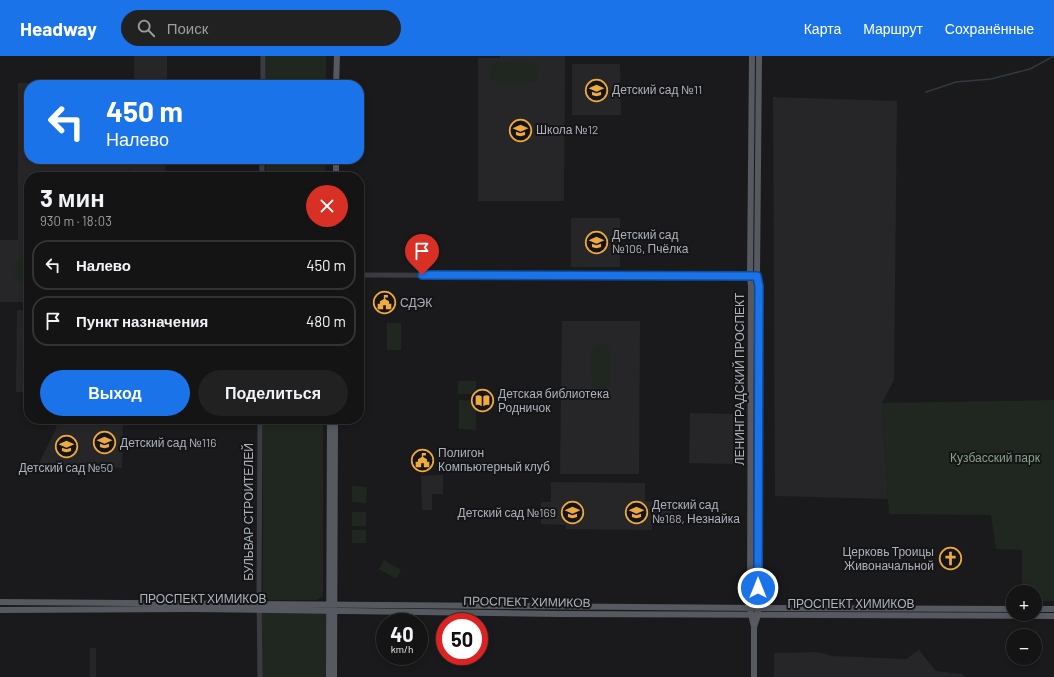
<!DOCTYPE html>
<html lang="ru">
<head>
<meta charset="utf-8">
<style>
  :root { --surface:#141415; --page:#212122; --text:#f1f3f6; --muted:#9d9ea0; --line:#333334; --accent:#1a73e8 }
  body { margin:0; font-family:Barlow,sans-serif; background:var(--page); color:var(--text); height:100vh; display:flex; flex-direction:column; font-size:15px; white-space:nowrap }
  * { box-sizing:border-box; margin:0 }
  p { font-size:13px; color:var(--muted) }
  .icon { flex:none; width:22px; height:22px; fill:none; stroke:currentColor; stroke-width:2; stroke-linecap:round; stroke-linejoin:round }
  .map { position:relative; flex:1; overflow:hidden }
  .drawer { position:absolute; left:24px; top:116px; width:340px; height:252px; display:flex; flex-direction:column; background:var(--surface); border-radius:16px; box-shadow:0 2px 6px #0003,0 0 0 1px var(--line) }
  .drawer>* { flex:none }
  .top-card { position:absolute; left:24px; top:24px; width:340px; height:84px; border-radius:16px; box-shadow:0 2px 6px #0003,0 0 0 1px var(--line); background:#1a73e8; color:#fff; overflow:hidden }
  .fabs { position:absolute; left:1006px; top:529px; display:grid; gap:8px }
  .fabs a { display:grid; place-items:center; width:36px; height:36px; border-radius:50%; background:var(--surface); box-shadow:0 2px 6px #0003,0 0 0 1px var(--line); font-size:20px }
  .speed { position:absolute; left:376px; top:557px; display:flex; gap:8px; font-size:20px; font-weight:700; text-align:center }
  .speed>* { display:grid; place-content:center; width:52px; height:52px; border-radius:50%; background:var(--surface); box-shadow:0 2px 6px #0003,0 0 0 1px var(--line); line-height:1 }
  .speed small { font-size:10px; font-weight:400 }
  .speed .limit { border:6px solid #d22; background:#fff; color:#111 }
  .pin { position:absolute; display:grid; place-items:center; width:34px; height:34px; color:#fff; margin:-41px -17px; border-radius:50% 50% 50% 0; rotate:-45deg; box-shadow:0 0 4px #0007 }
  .pin .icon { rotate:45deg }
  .me { position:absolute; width:44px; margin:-22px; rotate:0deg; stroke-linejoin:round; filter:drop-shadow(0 0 3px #0008) }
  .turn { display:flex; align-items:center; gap:14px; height:84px; padding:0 16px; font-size:18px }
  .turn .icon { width:52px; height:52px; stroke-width:2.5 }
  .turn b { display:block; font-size:28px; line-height:34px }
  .round { display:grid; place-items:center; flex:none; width:42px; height:42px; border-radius:21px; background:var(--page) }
  .summary { display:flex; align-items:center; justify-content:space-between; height:68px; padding:0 16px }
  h1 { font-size:24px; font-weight:700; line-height:30px }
  .button { display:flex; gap:8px; margin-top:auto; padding:8px 16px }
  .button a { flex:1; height:46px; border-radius:24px; background:var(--accent); color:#fff; font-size:16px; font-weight:700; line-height:46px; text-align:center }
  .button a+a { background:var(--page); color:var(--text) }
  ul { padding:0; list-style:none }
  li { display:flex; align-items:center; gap:12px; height:50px; margin:0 8px 6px; padding:0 8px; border:2px solid var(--line); border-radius:16px }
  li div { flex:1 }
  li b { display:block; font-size:15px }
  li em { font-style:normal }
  header { display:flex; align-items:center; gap:24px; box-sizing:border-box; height:56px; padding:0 20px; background:var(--accent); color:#fff }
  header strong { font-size:19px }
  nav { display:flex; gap:22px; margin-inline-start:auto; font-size:14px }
  .search { width:280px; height:36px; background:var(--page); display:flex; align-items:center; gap:10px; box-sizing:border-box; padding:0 14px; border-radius:22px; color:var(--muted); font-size:15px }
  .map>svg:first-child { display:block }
</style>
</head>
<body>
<header>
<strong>Headway</strong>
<div class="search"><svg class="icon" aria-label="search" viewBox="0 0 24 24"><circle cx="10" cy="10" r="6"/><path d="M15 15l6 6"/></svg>Поиск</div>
<nav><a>Карта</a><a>Маршрут</a><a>Сохранённые</a></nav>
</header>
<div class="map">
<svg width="1054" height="621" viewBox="0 0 1054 621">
  <rect width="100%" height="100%" fill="#1a1a1c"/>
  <path fill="#262629" d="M 134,0 L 167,0 L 167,29 L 134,29 Z
    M 500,0 L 565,0 L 564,145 L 478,145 L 478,2 L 500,2 Z
    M 572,8 L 620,8 L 621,59 L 572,59 Z
    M 18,27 L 87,27 L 87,29 L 29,29 L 29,103 L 166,103 L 165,119 L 129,119 L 129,108 L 128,121 L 29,121 L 29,246 L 0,246 L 0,184 L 18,184 Z
    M 773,41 L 897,45 L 894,324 L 882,347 L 888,443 L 775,440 Z
    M 571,162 L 620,162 L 620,211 L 571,211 Z
    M 17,254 L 29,255 L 29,336 L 16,336 Z
    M 562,265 L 640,265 L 639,418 L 560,418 Z
    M 690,357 L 733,358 L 734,408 L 689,407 Z
    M 57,363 L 123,363 L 122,412 L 38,409 L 56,373 Z
    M 443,419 L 443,438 L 432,438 L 432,454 L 422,454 L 421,420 Z
    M 551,426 L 645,427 L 645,445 L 671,446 L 671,467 L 652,467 L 652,474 L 566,473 L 566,469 L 541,468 L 541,446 L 551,446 Z
    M 90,592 L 96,592 L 96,621 L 90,621 Z
    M 919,594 L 936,615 L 962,618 L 965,621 L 774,621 L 774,597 L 819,596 L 831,600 L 906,603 Z"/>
  <path fill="#202720" d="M 266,0 L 326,0 L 326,29 L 266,29 Z
    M 497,6 C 507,6 519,4 528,6 C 540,8 543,25 530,27 C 527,28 523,27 520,27 C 514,27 506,29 499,27 C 487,25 485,10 497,6 Z
    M 266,103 L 325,103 L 325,121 L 266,121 Z
    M 29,200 L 29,229 C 17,229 14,221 13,210 C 17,204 21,201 29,200 Z
    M 387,267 L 401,267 L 401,294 L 387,294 Z
    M 598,288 C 605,288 609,290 611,297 L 611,328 L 608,332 L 603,335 L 596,333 L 591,326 L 591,296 L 594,290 Z
    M 458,325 L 476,325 L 476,338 L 458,338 Z
    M 459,344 L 476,345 L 476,374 L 459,373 Z
    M 1054,344 L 1054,545 L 1035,545 L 1035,536 L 1022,536 L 1022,494 L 996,493 L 991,459 L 889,458 L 882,347 Z
    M 263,363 L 323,363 L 323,541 L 316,544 L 271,544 L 266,542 L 263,537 Z
    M 352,430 L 367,431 L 366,447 L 352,446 Z
    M 352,456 L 366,456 L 366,470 L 352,470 Z
    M 352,474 L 366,474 L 366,487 L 352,487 Z
    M 384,504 L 401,514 L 396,523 L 379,513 Z
    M 259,554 L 329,555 L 329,621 L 260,621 Z"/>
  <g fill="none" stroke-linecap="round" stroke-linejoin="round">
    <path stroke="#303a40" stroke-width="1.5" d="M 926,36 L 956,26 L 991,23 L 1030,13 L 1054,0"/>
    <path stroke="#3b3c41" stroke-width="5" d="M 263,29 L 263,0
      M 262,121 L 262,103
      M 359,219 L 754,220
      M 260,621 L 259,539 L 260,363"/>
    <path stroke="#575960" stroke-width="6" d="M 752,0 L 750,221 L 751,230 L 750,552 L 751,558 L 754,571 L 754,621
      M 336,29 L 337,0
      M 336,121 L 336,103
      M 0,546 L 773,552 L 1013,553
      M 1035,553 L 1054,553
      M 0,554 L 193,553 L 559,558 L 1054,560
      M 754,571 L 758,559 L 759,230 L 757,220 L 759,0
      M 329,621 L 330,363
      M 334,621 L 335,363"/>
  </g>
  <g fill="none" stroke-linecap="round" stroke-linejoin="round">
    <defs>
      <path id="route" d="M 422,219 L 757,220 L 759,230 L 758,532"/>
    </defs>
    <use href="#route" stroke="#114b97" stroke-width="10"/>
    <use href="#route" stroke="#1a73e8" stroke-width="7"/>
  </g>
  <defs>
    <symbol id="school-ring" viewBox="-11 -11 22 22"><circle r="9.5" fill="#151517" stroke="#efaa3e" stroke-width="1.5"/><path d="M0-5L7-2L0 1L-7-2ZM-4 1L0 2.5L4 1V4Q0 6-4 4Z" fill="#efaa3e"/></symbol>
    <symbol id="civic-ring" viewBox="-11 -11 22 22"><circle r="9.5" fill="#151517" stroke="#efaa3e" stroke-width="1.5"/><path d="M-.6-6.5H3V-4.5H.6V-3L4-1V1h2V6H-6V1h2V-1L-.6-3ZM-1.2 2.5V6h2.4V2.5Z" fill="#efaa3e"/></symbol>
    <symbol id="library-ring" viewBox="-11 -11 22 22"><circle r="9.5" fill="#151517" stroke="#efaa3e" stroke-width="1.5"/><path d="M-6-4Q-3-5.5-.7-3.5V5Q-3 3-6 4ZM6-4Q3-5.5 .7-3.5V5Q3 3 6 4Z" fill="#efaa3e"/></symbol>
    <symbol id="church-ring" viewBox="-11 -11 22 22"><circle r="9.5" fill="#151517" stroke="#efaa3e" stroke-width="1.5"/><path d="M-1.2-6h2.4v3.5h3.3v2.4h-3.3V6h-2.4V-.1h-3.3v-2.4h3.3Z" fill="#efaa3e"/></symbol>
  </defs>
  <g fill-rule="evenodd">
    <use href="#school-ring" x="584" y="22" width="25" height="25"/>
    <use href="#school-ring" x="508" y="62" width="25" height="25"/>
    <use href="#school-ring" x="584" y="174" width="25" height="25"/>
    <use href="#civic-ring" x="372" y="234" width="25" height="25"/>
    <use href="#library-ring" x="470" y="332" width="25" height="25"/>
    <use href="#school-ring" x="92" y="374" width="25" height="25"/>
    <use href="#school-ring" x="54" y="378" width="25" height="25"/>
    <use href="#civic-ring" x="410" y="392" width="25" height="25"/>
    <use href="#school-ring" x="624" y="444" width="25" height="25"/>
    <use href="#school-ring" x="560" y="444" width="25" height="25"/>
    <use href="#church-ring" x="938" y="490" width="25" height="25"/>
  </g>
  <g text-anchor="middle" stroke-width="4" stroke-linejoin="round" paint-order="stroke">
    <g font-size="12" fill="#adb2bb" stroke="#151517" text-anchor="start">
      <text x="612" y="38">Детский сад №11</text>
      <text x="536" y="78">Школа №12</text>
      <text x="612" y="183">Детский сад<tspan x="612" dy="14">№106, Пчёлка</tspan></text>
      <text x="400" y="251">СДЭК</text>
      <text x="498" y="342">Детская библиотека<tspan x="498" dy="14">Родничок</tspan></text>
      <text x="120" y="391">Детский сад №116</text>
      <text x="438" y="401">Полигон<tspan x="438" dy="14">Компьютерный клуб</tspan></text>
      <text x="66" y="416" text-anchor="middle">Детский сад №50</text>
      <text x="652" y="453">Детский сад<tspan x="652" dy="14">№168, Незнайка</tspan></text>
      <text x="556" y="461" text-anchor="end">Детский сад №169</text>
      <text x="934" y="500" text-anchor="end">Церковь Троицы<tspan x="934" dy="14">Живоначальной</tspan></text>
    </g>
    <g font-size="12" fill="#adb2bb" stroke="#151517">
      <text transform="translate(740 323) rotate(-90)" y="4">ЛЕНИНГРАДСКИЙ ПРОСПЕКТ</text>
      <text transform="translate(249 456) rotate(-90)" y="4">БУЛЬВАР СТРОИТЕЛЕЙ</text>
      <text x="203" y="547">ПРОСПЕКТ ХИМИКОВ</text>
      <text transform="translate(527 546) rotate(1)" y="4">ПРОСПЕКТ ХИМИКОВ</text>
      <text x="851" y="552">ПРОСПЕКТ ХИМИКОВ</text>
    </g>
    <g font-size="12" fill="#84a684" stroke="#151517">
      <text x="995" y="406">Кузбасский парк</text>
    </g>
  </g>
</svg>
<div class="fabs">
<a>+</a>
<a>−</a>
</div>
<div class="speed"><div>40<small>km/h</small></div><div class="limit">50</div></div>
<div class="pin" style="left:422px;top:219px;background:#d93025"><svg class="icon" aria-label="arrive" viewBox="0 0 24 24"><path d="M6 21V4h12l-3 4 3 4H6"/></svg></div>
<svg class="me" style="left:758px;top:532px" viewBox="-20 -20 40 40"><circle r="17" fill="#1a73e8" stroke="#fff" stroke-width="3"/><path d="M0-11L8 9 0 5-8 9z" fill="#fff"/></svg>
<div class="top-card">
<div class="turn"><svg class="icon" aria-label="left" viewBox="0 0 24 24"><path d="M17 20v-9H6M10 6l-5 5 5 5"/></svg><div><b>450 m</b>Налево</div></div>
</div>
<section class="drawer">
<div class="summary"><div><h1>3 мин</h1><p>930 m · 18:03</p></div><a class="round" style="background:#d93025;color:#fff"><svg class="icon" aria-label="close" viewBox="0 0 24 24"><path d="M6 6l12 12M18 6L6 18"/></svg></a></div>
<ul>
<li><svg class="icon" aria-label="left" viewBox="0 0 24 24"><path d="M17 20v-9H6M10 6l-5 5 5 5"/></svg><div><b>Налево</b></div><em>450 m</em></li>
<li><svg class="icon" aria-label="arrive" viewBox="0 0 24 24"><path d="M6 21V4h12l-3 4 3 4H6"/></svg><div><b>Пункт назначения</b></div><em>480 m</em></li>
</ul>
<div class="button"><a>Выход</a><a>Поделиться</a></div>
</section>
</div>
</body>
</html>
